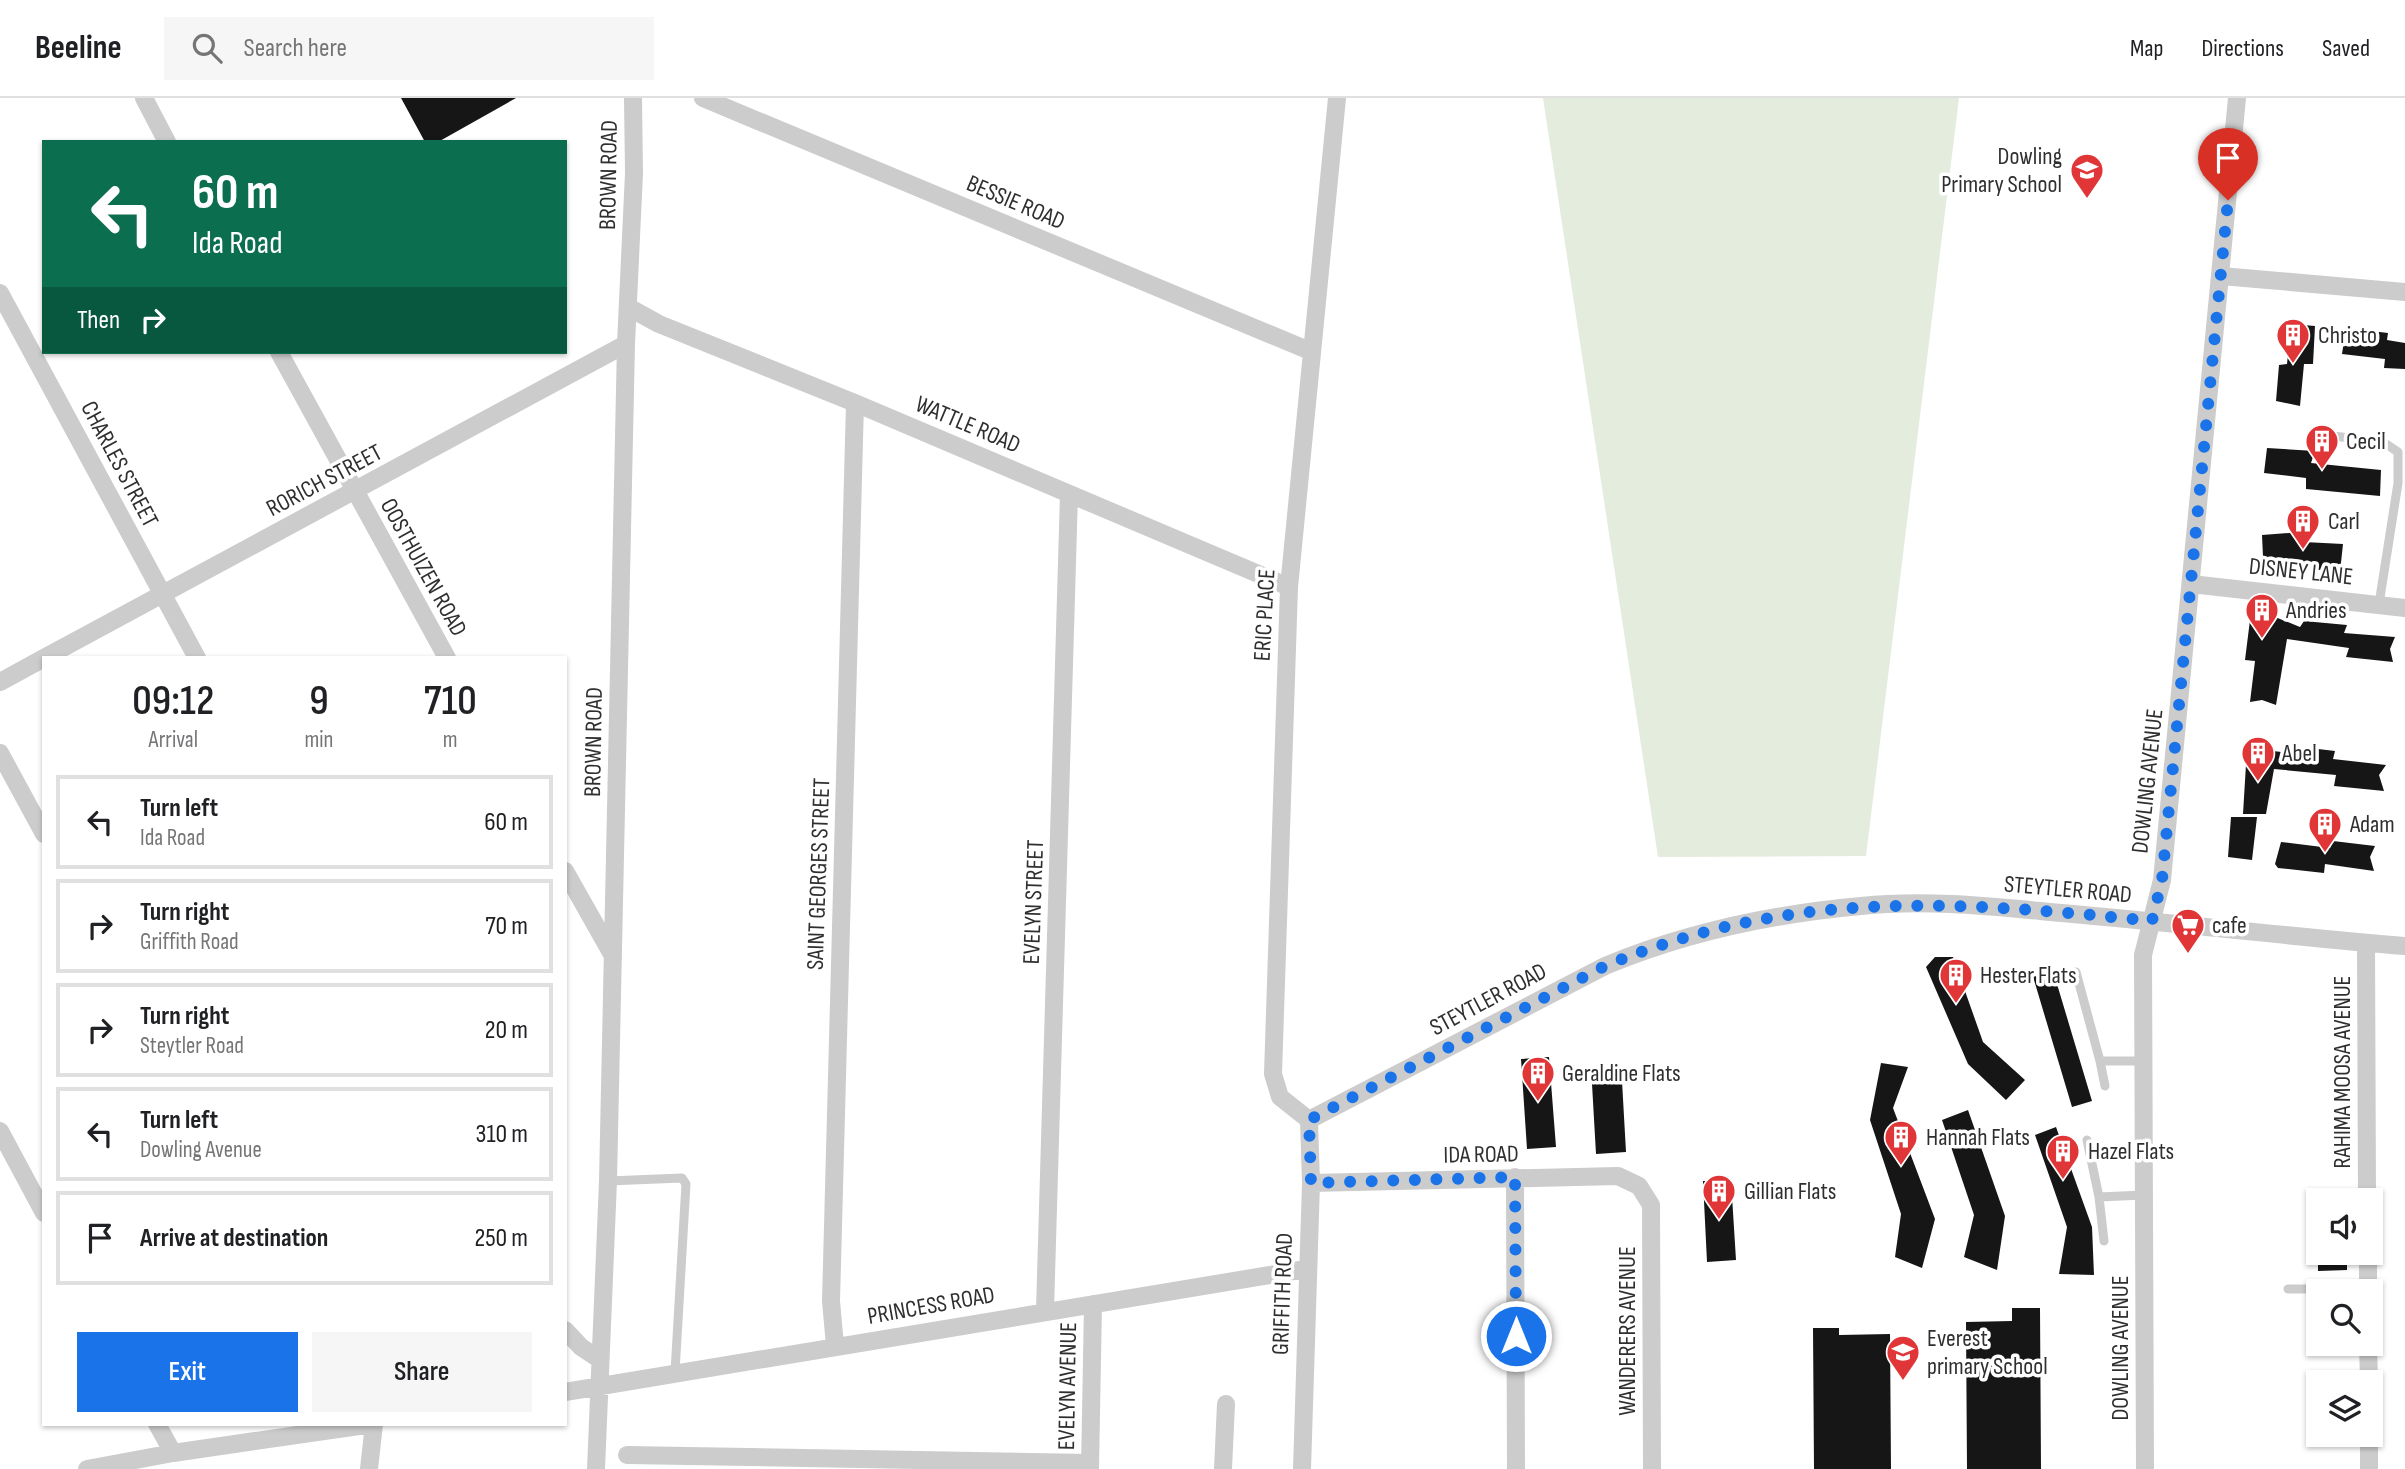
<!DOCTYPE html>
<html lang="en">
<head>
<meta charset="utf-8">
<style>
  :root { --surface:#fff; --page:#f6f6f6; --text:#202124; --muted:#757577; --line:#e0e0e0; --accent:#1a73e8 }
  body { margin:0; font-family:"Sofia Sans Condensed",sans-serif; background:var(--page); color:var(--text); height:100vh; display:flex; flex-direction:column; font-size:26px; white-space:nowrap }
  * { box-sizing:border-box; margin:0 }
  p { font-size:23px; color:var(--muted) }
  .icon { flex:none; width:38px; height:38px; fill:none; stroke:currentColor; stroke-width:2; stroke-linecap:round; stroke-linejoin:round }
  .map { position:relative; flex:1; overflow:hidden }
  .side { position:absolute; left:42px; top:558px; width:525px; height:770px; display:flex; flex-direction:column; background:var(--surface); border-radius:0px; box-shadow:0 2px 5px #0004 }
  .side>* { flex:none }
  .guide { position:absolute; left:42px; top:42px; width:525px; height:214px; border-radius:0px; box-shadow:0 2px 5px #0004; background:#0b6e4f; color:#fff; overflow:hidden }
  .tools { position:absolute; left:2306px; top:1090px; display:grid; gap:14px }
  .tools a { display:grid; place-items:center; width:77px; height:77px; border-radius:0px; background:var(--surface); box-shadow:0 2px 5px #0004; font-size:35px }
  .pin { position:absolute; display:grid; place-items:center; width:60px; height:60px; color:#fff; margin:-72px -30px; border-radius:50% 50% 50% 0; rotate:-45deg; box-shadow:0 0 7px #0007 }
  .pin .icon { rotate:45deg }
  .me { position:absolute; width:77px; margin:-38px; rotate:0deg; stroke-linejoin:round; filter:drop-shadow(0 0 5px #0008) }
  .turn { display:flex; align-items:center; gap:24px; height:147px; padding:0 35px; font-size:32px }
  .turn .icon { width:91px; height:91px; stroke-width:2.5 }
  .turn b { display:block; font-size:49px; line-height:60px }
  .then { display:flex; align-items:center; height:66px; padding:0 35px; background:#0003; gap:14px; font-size:26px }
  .eta { display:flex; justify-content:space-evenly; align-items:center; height:119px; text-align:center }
  .eta b { font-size:42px; font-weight:600; line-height:49px }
  .button { display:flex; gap:14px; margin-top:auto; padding:14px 35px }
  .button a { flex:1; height:80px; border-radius:0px; background:var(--accent); color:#fff; font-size:28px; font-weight:600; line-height:80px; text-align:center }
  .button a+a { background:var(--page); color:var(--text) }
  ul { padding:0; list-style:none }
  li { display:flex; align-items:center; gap:21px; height:94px; margin:0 14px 10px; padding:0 21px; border:4px solid var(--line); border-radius:0px }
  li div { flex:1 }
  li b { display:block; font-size:26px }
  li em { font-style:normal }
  header { display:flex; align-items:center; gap:42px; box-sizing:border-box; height:98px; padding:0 35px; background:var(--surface); border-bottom:2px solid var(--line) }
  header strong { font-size:33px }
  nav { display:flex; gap:38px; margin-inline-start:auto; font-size:24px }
  .search { width:490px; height:63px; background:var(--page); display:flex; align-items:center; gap:18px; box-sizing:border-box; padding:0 24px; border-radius:0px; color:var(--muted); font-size:26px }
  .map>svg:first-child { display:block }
</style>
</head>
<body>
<header>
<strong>Beeline</strong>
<div class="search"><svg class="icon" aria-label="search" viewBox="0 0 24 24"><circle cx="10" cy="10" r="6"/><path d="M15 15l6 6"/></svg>Search here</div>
<nav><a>Map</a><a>Directions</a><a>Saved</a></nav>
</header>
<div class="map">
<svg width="2405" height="1371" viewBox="0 0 2405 1371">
  <rect width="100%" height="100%" fill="#fff"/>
  <path fill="#e4ecdd" d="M 1543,0 L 1959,0 L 1866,758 L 1658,759 Z"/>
  <path fill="#161616" d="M 401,0 L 516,0 L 438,44 L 425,44 Z
    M 2291,226 L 2315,228 L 2313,266 L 2304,266 L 2300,308 L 2276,303 L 2279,267 L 2287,266 Z
    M 2346,230 L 2388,235 L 2387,242 L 2405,245 L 2405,271 L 2384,270 L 2385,261 L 2342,256 Z
    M 2267,350 L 2315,353 L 2311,365 L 2381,372 L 2380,398 L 2306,391 L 2306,380 L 2264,375 Z
    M 2303,434 L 2304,444 L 2343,446 L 2340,474 L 2301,470 L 2301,462 L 2263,459 L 2262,437 Z
    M 2251,514 L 2263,514 L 2300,529 L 2304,523 L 2347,527 L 2344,535 L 2395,539 L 2390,551 L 2393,564 L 2346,559 L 2349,550 L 2287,541 L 2276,607 L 2262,602 L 2250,604 L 2255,563 L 2245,562 Z
    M 2293,648 L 2335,653 L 2333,661 L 2386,667 L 2379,677 L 2384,693 L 2334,688 L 2336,677 L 2274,671 L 2266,716 L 2243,716 L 2247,650 L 2291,655 Z
    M 2231,719 L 2257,719 L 2252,762 L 2228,759 Z
    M 2333,743 L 2375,748 L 2370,759 L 2374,773 L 2325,766 L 2324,775 L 2278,770 L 2275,766 L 2281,744 L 2330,750 Z
    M 1935,859 L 1953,859 L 1983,944 L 2025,982 L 2006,1002 L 1968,966 L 1926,869 Z
    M 2051,866 L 2092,1003 L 2072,1009 L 2031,872 Z
    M 1549,959 L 1556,1049 L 1527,1051 L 1521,961 Z
    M 1881,965 L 1908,969 L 1893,1010 L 1935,1121 L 1922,1170 L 1895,1159 L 1901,1116 L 1870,1022 Z
    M 1622,983 L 1626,1054 L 1596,1056 L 1592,986 Z
    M 1968,1012 L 2005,1118 L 1997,1172 L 1964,1159 L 1974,1117 L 1942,1022 Z
    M 2056,1029 L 2092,1129 L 2094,1177 L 2059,1176 L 2067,1129 L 2035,1037 Z
    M 1731,1082 L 1736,1162 L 1707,1164 L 1703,1083 Z
    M 2318,1155 L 2347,1155 L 2347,1172 L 2318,1173 Z
    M 2012,1210 L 2040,1210 L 2041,1371 L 1967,1371 L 1966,1224 L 2012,1223 Z
    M 1813,1230 L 1839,1230 L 1839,1237 L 1890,1236 L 1891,1371 L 1814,1371 Z"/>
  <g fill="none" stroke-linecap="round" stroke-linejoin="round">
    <path stroke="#ccc" stroke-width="9" d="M 2333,338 L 2383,344 L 2398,354 L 2398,385 L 2379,506
      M 2076,874 L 2100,963 L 2142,963
      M 2100,963 L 2105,988
      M 2087,1042 L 2099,1099 L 2144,1097
      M 608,1083 L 682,1080 L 686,1086 L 675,1274
      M 2099,1099 L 2104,1143
      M 2288,1191 L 2368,1191"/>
    <path stroke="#ccc" stroke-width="18" d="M 144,0 L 167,44
      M 703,0 L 1310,253
      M 2221,178 L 2405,194
      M 0,195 L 197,560
      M 628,209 L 659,226 L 855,305 L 1289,489
      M 279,254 L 447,560
      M 2191,486 L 2405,510
      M 44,560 L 626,246
      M 0,584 L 44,560
      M 0,655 L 44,736
      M 565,773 L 613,858
      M 2366,845 L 2367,1102
      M 1309,1022 L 1605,868 C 1687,834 1772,816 1861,808 C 1928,801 1996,809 2062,815 C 2177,825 2291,839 2405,848
      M 1309,1022 L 1280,999 L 1273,976 L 1289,489 L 1337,0
      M 0,1033 L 44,1115
      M 1515,1079 L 1516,1371
      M 1311,1085 L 1618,1078 L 1639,1088 L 1651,1107 L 1652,1371
      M 2368,1155 L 2368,1194
      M 1045,1212 L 1069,396
      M 565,1232 L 581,1249 L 599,1261
      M 2368,1246 L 2369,1284
      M 835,1248 L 831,1203 L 855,305
      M 565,1294 L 1306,1171
      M 157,1326 L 173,1355
      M 2369,1337 L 2369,1371
      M 627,1357 L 1090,1365
      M 87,1371 L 173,1355 L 373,1326
      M 369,1371 L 374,1326
      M 596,1371 L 608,1083 L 626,246 L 634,75 L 633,0
      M 1090,1371 L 1093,1206
      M 1223,1371 L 1226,1306
      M 1302,1371 L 1311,1085 L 1309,1022
      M 2145,1371 L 2143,857 L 2162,782 L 2237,0"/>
  </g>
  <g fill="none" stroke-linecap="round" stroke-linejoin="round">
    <path stroke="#1a73e8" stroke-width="12" stroke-dasharray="0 21.6" d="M 1516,1238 L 1515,1079 L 1311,1085 L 1309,1022 L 1605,868 C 1792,790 1957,803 2152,823 L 2162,782 L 2228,102"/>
  </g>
  <defs>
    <symbol id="school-pin" viewBox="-11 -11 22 30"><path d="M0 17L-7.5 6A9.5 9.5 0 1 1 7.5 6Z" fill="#e03638" stroke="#fff"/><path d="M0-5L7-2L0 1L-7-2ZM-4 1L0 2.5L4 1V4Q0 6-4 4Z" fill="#fff"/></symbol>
    <symbol id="building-pin" viewBox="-11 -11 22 30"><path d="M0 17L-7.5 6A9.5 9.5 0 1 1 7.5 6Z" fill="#e03638" stroke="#fff"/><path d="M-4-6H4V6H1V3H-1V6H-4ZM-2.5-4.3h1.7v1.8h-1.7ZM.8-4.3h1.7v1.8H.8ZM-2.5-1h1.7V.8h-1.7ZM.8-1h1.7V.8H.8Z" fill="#fff"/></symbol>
    <symbol id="supermarket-pin" viewBox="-11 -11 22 30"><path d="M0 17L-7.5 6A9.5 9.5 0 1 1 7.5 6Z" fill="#e03638" stroke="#fff"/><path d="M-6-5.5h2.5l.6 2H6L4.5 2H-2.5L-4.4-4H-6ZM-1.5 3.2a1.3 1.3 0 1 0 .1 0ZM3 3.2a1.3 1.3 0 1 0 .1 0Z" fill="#fff"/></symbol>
  </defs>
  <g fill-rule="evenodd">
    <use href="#school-pin" x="2068" y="53" width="38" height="52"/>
    <use href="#building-pin" x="2274" y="218" width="38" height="52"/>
    <use href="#building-pin" x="2303" y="324" width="38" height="52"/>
    <use href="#building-pin" x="2284" y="404" width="38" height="52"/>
    <use href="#building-pin" x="2243" y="493" width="38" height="52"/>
    <use href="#building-pin" x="2239" y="636" width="38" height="52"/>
    <use href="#building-pin" x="2306" y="707" width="38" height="52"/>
    <use href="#supermarket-pin" x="2169" y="808" width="38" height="52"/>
    <use href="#building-pin" x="1937" y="858" width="38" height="52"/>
    <use href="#building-pin" x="1519" y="956" width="38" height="52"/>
    <use href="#building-pin" x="1882" y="1020" width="38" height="52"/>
    <use href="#building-pin" x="2044" y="1034" width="38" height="52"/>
    <use href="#building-pin" x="1700" y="1074" width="38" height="52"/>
    <use href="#school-pin" x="1884" y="1235" width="38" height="52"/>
  </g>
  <g text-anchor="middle" stroke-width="7" stroke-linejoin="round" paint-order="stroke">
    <g font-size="24" fill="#2f2f2f" stroke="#fff" text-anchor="start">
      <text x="2062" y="66" text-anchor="end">Dowling<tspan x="2062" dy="28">Primary School</tspan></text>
      <text x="2318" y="245">Christo</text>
      <text x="2346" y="351">Cecil</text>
      <text x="2328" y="431">Carl</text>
      <text x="2286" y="520">Andries</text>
      <text x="2282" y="663">Abel</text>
      <text x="2350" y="734">Adam</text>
      <text x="2212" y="835">cafe</text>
      <text x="1980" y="885">Hester Flats</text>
      <text x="1562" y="983">Geraldine Flats</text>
      <text x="1926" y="1047">Hannah Flats</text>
      <text x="2088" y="1061">Hazel Flats</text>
      <text x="1744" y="1101">Gillian Flats</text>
      <text x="1927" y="1248">Everest<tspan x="1927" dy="28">primary School</tspan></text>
    </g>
    <g font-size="24" fill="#2f2f2f" stroke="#fff">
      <text transform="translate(608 77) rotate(-89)" y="8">BROWN ROAD</text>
      <text transform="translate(1016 104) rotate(23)" y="8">BESSIE ROAD</text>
      <text transform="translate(968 326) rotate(23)" y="8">WATTLE ROAD</text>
      <text transform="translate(120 366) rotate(62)" y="8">CHARLES STREET</text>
      <text transform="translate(324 382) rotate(-28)" y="8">RORICH STREET</text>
      <text transform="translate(424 469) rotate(61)" y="8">OOSTHUIZEN ROAD</text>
      <text transform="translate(2301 473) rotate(6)" y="8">DISNEY LANE</text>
      <text transform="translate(1264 517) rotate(-87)" y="8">ERIC PLACE</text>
      <text transform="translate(593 644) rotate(-89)" y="8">BROWN ROAD</text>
      <text transform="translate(2147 683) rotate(-84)" y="8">DOWLING AVENUE</text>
      <text transform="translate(818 776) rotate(-88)" y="8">SAINT GEORGES STREET</text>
      <text transform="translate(2068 791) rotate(5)" y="8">STEYTLER ROAD</text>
      <text transform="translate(1033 804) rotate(-88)" y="8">EVELYN STREET</text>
      <text transform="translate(1488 901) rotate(-28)" y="8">STEYTLER ROAD</text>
      <text transform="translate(2342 974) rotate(-90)" y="8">RAHIMA MOOSA AVENUE</text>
      <text transform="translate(1481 1056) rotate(-1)" y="8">IDA ROAD</text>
      <text transform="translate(1282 1196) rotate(-88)" y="8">GRIFFITH ROAD</text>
      <text transform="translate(931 1207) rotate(-10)" y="8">PRINCESS ROAD</text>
      <text transform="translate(1627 1233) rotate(-90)" y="8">WANDERERS AVENUE</text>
      <text transform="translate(2120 1250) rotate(-90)" y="8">DOWLING AVENUE</text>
      <text transform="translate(1067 1288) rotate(-89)" y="8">EVELYN AVENUE</text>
    </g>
  </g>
</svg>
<div class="tools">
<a><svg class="icon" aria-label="sound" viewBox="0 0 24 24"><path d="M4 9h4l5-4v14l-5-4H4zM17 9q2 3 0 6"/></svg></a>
<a><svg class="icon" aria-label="search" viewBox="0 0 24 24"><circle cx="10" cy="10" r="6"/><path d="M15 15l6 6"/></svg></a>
<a><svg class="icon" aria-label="layers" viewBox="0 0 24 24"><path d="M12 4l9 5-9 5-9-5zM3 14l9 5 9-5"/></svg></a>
</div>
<div class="pin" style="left:2228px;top:102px;background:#d93025"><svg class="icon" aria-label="arrive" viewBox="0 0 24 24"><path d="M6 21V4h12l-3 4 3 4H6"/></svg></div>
<svg class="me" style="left:1516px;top:1238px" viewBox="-20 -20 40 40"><circle r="17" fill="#1a73e8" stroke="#fff" stroke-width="3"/><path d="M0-11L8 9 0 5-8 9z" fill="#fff"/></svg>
<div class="guide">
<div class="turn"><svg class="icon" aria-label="left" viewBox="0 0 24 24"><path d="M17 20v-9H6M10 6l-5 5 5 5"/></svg><div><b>60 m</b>Ida Road</div></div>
<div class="then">Then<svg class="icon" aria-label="right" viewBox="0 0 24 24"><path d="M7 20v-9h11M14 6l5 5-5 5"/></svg></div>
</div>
<section class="side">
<div class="eta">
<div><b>09:12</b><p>Arrival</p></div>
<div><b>9</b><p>min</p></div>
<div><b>710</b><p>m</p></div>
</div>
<ul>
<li><svg class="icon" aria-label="left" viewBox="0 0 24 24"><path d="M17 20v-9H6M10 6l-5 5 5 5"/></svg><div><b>Turn left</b><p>Ida Road</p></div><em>60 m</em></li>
<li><svg class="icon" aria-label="right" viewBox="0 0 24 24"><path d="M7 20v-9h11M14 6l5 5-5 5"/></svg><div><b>Turn right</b><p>Griffith Road</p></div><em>70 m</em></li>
<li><svg class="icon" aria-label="right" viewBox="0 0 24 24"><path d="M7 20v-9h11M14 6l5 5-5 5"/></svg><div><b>Turn right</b><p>Steytler Road</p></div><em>20 m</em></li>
<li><svg class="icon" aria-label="left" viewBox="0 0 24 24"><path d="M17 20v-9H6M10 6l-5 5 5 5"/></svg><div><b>Turn left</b><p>Dowling Avenue</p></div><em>310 m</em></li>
<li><svg class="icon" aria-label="arrive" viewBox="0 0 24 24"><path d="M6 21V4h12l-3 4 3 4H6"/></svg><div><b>Arrive at destination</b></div><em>250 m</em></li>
</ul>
<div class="button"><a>Exit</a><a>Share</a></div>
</section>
</div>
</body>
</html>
